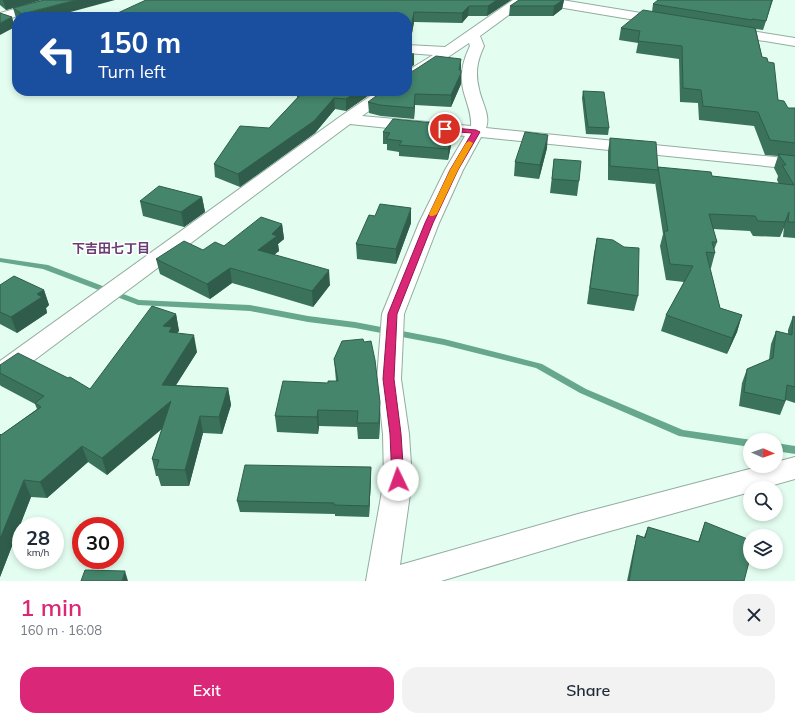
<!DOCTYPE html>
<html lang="en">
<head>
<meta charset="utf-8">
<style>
  :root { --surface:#fff; --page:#f2f2f3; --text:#1f2937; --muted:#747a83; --accent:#db2777 }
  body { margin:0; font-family:Mulish,"Noto Sans JP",sans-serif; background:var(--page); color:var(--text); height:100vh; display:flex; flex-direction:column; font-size:15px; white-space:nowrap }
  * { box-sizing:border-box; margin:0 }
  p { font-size:13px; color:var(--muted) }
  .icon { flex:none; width:22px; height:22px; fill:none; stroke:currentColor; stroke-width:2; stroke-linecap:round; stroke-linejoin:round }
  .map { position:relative; height:581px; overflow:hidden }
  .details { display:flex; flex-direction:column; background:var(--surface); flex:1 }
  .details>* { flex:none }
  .hud { position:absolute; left:12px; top:12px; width:400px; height:84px; border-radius:16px; box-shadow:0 2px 6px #0003; background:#1a4fa0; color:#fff; overflow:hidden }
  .needle { width:26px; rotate:92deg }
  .fabs { position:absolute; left:743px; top:433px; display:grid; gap:8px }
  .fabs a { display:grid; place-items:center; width:40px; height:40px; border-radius:50%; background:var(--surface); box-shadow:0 2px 6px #0003; font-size:20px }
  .speed { position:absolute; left:12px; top:517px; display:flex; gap:8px; font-size:20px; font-weight:700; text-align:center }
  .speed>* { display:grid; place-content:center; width:52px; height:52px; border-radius:50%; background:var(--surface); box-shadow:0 2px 6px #0003; line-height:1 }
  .speed small { font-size:10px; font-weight:400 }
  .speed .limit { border:6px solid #d22; background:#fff; color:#111 }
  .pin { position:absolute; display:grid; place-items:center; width:34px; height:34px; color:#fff; margin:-17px; border:2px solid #fff; border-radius:50%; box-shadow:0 1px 4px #0007 }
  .me { position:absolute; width:44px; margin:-22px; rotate:357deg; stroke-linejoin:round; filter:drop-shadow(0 0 3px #0008) }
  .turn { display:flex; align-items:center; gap:14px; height:84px; padding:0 20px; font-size:18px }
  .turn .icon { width:52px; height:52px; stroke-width:2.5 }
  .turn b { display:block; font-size:28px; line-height:34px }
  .round { display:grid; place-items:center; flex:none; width:42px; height:42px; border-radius:16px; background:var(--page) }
  .overview { display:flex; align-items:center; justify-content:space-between; height:68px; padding:0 20px }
  h1 { font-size:24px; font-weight:600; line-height:30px; color:var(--accent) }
  .cta { display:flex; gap:8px; margin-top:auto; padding:8px 20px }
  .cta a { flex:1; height:46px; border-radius:16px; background:var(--accent); color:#fff; font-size:16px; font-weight:600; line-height:46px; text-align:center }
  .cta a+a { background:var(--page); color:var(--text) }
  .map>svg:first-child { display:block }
</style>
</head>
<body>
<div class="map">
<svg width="795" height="581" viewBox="0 0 795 581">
  <rect width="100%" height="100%" fill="#e3fef1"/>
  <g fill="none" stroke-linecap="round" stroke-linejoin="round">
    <path fill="#67a88c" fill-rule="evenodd" d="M 0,258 L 48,265 L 139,300 L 250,305 L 308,316 L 355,322 L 444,339 L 542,364 L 586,389 L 683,430 L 752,440 L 750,440 L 750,447 L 679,436 L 580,393 L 536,368 L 444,345 L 355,328 L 308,322 L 250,311 L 138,305 L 43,269 L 0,262 Z
      M 776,443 L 795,446 L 795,454 L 776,451 Z"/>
    <defs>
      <path id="minor" d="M 47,0 L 67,0 L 65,3 L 0,21 L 0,13 Z
        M 513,0 L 529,0 L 480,36 L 484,46 C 477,61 475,73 479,89 C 481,101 491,115 486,128 L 795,159 L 795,169 L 481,137 L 463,170 L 439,223 L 404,314 L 401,379 L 409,434 L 412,480 L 400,565 L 578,514 L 761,466 L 776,466 L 776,462 L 795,457 L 795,479 L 763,488 L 750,488 L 750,492 L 578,540 L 441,581 L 366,581 L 384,480 L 383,434 L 377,379 L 382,314 L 419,223 L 445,170 L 465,136 L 350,124 L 9,379 L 0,382 L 0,361 L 341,116 L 378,91 L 396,91 L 393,94 L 362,116 L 471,126 C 472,113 466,102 463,89 C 460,73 463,61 470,46 L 469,43 L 412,81 L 407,82 L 407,71 L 433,55 L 407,53 L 407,45 L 445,47 Z"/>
      <path id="tertiary" d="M 534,0 L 562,0 L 665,17 L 670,18 L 671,21 L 670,24 L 665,25 L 540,4 L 536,3 Z
        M 727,27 L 795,38 L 795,46 L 722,34 L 720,31 L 722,28 Z"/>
    </defs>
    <use href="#minor" stroke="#93aca0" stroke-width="2"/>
    <use href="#tertiary" stroke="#93aca0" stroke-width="2"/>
    <use href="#minor" fill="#fff" fill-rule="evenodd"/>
    <use href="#tertiary" fill="#fff" fill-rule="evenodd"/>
  </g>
  <path fill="#3a725c" d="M 0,0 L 41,0 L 6,10 L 0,5 Z
    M 146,0 L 511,0 L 487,16 L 468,16 L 462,23 L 414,22 L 410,44 L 408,44 L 408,53 L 414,65 Z
    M 519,0 L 564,0 L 562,9 L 553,16 L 509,16 L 510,6 Z
    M 773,0 L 763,30 L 756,29 L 762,57 L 768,62 L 778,100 L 788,108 L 795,108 L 795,238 L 783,237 L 784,227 L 780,237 L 753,236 L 750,231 L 713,229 L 717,242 L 714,250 L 715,253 L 711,268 L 710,268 L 720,308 L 742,315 L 737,332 L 727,354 L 661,331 L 666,315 L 684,282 L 666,280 L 660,246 L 663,234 L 655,182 L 655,184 L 608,180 L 608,151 L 610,138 L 658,169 L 658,167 L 712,176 L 779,184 L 777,180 L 778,176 L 774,168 L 778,156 L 765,155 L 754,126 L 699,120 L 698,103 L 680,102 L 679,59 L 636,53 L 638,43 L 619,40 L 621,28 L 652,12 L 653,4 Z
    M 13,8 L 52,17 L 17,17 L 17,19 L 16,18 Z
    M 461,70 L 461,84 L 451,107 L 415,105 L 414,119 L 381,116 L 369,113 L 368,102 Z
    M 297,91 L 375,91 L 346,111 L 335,109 L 315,133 L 240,187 L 215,177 L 214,164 L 269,128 L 297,98 Z
    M 583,91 L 609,128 L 608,135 L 586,134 L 582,98 Z
    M 383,132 L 453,136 L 448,160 L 399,156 L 399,152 L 387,150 L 387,144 L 383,144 Z
    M 547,148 L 539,179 L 514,176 L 515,162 Z
    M 554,159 L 579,181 L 577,196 L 550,193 Z
    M 202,197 L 205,212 L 184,227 L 143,216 L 140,201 Z
    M 411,223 L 396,264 L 357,259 L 356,244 Z
    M 282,224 L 284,239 L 278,244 L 279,251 L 274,255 L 330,285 L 313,307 L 232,283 L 210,299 L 160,274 L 156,259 L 224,246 Z
    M 597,238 L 638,296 L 634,311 L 587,304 L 594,253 Z
    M 0,285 L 44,290 L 49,305 L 46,308 L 47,313 L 17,333 L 0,324 Z
    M 176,314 L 179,331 L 177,333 L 197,352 L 176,385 L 228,388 L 231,405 L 222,434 L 203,433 L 189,486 L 161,486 L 158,476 L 156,476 L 152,459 L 162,429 L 107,475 L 88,462 L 47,498 L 31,497 L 0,577 L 0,434 L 1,435 L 37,409 L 35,404 L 1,386 L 0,385 L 0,365 L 68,378 L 90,389 Z
    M 793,316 L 795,317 L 795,403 L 786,400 L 780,415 L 739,406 L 742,383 L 747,369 L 769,360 L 771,344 L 776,331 L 788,334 L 788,330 Z
    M 334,359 L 380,419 L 379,439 L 358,439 L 357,427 L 319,426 L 318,434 L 277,432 L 275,416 L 328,383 L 336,381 Z
    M 371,467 L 371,478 L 369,517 L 335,516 L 335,514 L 240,512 L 237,501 Z
    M 705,522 L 744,581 L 627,581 L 633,552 L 637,535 L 644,537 L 648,527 L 698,542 Z"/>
  <path fill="#305d4b" d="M 3,0 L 41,0 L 6,10 Z
    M 76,0 L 115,0 L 52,17 L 22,17 L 22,14 Z
    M 497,0 L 511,0 L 487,16 L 488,6 Z
    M 563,0 L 564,0 L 562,9 L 553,16 L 554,6 Z
    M 469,6 L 468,16 L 462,23 L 462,13 Z
    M 414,12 L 414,22 L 410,44 L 408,44 L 407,58 L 407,34 Z
    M 12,17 L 15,27 L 0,35 L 0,23 Z
    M 414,54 L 414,65 L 407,70 L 407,59 Z
    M 461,59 L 461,69 L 459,78 L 461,73 L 461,84 L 451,107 L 451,95 L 459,70 Z
    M 358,91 L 375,91 L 346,111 L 346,99 Z
    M 415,94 L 415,105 L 414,119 L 414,108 Z
    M 334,98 L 335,109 L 315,133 L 240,187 L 238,174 Z
    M 454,125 L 453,136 L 448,160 L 448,149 Z
    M 548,135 L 547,148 L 539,179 L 540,165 Z
    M 202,197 L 205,212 L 184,227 L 181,212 Z
    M 411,208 L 411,223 L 396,264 L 396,249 Z
    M 789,212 L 784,227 L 780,237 L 785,222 Z
    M 282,224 L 284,239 L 278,244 L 279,251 L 260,265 L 258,250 L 272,234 Z
    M 230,268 L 232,283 L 210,299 L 207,284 Z
    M 329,270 L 330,285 L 313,307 L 312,291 Z
    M 44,290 L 49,305 L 46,308 L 47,313 L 17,333 L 11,317 L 37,294 Z
    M 176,314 L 179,331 L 174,336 L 163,326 Z
    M 742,315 L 737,332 L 727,354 L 732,338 Z
    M 194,335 L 197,352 L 166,401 L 162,385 Z
    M 228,388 L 231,405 L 222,434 L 219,417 Z
    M 171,401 L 174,418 L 107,475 L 102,458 Z
    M 380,402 L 380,419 L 379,439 L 379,423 Z
    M 318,410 L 319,426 L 318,434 L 317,417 Z
    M 200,416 L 203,433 L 189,486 L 185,470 Z
    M 82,446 L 88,462 L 47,498 L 40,482 Z
    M 371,467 L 371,478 L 369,517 L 369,506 Z
    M 24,480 L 31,497 L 0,577 L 0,539 Z
    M 125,571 L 128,581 L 122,581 Z"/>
  <path fill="#44856b" stroke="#305d4b" d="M 44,0 L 76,0 L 22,14 L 13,8 Z
    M 146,0 L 497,0 L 488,6 L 469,6 L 462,13 L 414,12 L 410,33 L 407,34 L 407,17 L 109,17 Z
    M 519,0 L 563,0 L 554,6 L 510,6 Z
    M 658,0 L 772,0 L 766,21 L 752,19 L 752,20 L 653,4 Z
    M 643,10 L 755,28 L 762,57 L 767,58 L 768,62 L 774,63 L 778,100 L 784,101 L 788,108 L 795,108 L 795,143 L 770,140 L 758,112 L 703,106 L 701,90 L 683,88 L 682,46 L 638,41 L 640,31 L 621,28 Z
    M 0,13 L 12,17 L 0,23 Z
    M 407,53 L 414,54 L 407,59 Z
    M 436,56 L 461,59 L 459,70 L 461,70 L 461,73 L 451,95 L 415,94 L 414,108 L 380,105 L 368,102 L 383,91 L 407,91 L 407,72 L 413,71 Z
    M 302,91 L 358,91 L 346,99 L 334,98 L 314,121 L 238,174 L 214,164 L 240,126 L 269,128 L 304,91 Z
    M 583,91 L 604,92 L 609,128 L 588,127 Z
    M 393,119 L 454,125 L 448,149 L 399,145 L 402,141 L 386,139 L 390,133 L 383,132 Z
    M 525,132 L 548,135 L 540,165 L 515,162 Z
    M 610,138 L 656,142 L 658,170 L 610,166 Z
    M 778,154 L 795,156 L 795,222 L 788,222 L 789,212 L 785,222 L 758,221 L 755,216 L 709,214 L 717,242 L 712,242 L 715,253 L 706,252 L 720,308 L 742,315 L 732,338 L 666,315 L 693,266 L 670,264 L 664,231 L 668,231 L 658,167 L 711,172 L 712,176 L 794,185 L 782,165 L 786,165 Z
    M 554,159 L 581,161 L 579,181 L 552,179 Z
    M 159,186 L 202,197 L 181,212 L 140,201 Z
    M 380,204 L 411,208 L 396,249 L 356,244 L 369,215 L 375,216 Z
    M 261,217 L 282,224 L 272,234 L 277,236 L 258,250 L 329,270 L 312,291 L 230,268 L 207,284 L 156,259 L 184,241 L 203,250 L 215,242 L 224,246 Z
    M 597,238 L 613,240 L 624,247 L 639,248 L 638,296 L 590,288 Z
    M 14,276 L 44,290 L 37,294 L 42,297 L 11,317 L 0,312 L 0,285 Z
    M 152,306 L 176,314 L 163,326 L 172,327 L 169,332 L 194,335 L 162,385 L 228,388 L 219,417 L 200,416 L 185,470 L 156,469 L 159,460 L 152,459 L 171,401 L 102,458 L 82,446 L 40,482 L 24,480 L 0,539 L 0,434 L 1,435 L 41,407 L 35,403 L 44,396 L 0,373 L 0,365 L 18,353 L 68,378 L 70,377 L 90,389 Z
    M 793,316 L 795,317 L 795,387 L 787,385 L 785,401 L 744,392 L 747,369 L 773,358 L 776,331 L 792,335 Z
    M 363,339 L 364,342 L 371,341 L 375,360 L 380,402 L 379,423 L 357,423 L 358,411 L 318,410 L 317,417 L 275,416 L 283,381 L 328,383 L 328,381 L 338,381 L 334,359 L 342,341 Z
    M 245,465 L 371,467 L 369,506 L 334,505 L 334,503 L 237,501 Z
    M 705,522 L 750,540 L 750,558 L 744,581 L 629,581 L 637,535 L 645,538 L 648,527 L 699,542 Z
    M 85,570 L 125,571 L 122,581 L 81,581 Z"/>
  <path fill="#db2777" stroke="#8e194d" d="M 443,127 L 476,130 L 480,132 L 458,170 L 433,223 L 397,314 L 394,379 L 401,434 L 404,480 L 402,483 L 398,484 L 394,483 L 392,480 L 390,434 L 383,379 L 388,314 L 425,223 L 450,170 L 472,133 L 445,131 L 442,129 Z"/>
  <path fill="#f59e0b" d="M 469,141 L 473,143 L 458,170 L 437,214 L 433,216 L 430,216 L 429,214 L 450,170 L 466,143 Z"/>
  <g text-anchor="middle" stroke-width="3" stroke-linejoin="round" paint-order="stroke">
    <g font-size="13" font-weight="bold" fill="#673d73" stroke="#fff">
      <text x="111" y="253">下吉田七丁目</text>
    </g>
  </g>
</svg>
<div class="fabs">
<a><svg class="needle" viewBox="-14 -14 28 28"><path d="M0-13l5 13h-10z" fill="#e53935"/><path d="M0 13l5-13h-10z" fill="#747a83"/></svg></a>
<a><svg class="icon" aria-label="search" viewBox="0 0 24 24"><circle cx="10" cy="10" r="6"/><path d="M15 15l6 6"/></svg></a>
<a><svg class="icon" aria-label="layers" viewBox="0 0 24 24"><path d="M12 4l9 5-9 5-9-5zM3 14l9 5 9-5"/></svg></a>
</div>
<div class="speed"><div>28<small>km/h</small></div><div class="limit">30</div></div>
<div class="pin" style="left:445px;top:129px;background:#d93025"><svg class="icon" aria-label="arrive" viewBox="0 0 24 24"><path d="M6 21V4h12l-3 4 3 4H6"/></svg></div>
<svg class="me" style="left:398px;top:480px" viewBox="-20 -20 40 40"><circle r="19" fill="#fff"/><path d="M0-13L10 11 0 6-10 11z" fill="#db2777"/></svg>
<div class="hud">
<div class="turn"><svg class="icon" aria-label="left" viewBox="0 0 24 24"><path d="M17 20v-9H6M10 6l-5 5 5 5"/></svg><div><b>150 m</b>Turn left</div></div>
</div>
</div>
<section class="details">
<div class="overview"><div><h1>1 min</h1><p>160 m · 16:08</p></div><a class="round"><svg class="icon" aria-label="close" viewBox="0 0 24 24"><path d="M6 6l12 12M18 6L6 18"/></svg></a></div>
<div class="cta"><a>Exit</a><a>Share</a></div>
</section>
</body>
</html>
